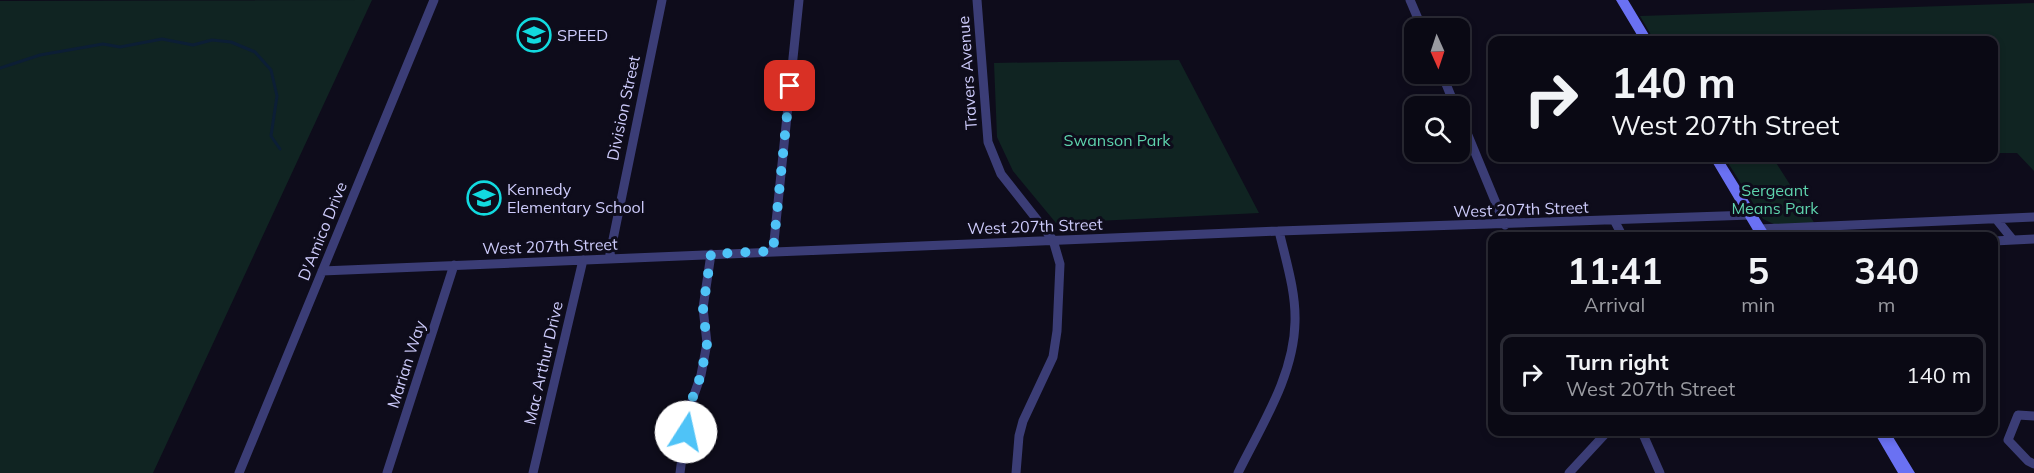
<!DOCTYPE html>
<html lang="en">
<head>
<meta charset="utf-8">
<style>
  :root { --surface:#0a0914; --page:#181722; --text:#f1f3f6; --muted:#999aa0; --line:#2a2a34 }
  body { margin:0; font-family:Mulish,sans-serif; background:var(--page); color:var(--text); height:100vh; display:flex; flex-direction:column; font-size:22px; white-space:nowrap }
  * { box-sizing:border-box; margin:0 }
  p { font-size:20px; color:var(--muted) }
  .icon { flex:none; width:33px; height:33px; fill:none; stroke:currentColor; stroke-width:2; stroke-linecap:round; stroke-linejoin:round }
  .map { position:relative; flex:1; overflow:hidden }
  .side { position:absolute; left:1488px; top:232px; width:510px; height:204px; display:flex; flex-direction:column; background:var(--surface); border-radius:12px; box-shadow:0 3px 9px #0003,0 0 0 2px var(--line) }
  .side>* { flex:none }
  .guide { position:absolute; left:1488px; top:36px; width:510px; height:126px; border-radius:12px; box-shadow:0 3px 9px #0003,0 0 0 2px var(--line); background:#0a0914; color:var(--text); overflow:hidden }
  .needle { width:39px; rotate:177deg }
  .tools { position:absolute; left:1404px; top:18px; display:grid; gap:12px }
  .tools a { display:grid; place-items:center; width:66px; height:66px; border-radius:12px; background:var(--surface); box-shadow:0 3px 9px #0003,0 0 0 2px var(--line); font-size:30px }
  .pin { position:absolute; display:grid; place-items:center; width:51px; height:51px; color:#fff; margin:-26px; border-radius:12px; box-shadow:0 3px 9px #0006 }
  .me { position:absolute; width:66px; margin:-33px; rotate:10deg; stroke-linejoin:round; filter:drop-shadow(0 0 4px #0008) }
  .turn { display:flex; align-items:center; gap:21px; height:126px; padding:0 24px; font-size:27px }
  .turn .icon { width:78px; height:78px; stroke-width:2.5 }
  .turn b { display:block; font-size:42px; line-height:51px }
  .eta { display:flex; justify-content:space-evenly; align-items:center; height:102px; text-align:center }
  .eta b { font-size:36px; font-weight:700; line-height:42px }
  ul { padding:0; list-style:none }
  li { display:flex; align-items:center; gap:18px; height:81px; margin:0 12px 9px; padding:0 12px; border:3px solid var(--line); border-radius:12px }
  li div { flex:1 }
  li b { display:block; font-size:22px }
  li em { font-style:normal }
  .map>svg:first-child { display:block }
</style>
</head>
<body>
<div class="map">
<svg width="2034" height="473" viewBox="0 0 2034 473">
  <rect width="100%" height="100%" fill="#0e0c1b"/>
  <path fill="#102422" d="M 372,0 L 153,473 L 0,473 L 0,1 Z
    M 2034,3 L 2034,171 L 2017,153 L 1994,153 L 1994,40 L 1654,40 L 1640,16 Z
    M 1179,60 L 1259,213 L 1056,223 L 1013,171 L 997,137 L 994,63 Z
    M 1725,158 L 1773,158 L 1815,224 L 1778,226 L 1763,219 Z"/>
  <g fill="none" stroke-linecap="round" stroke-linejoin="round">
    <path stroke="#0c1e35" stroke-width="3" d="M 0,68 L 40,55 L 103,44 L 120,47 L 162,39 L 193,45 L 212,40 L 231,42 L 255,52 L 271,70 L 277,96 L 271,136 L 280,149"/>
    <path stroke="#3b3d76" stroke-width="9" d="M 977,0 L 988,142 L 1001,174 L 1053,240 L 1060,264 L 1057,331 L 1053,357 L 1023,421 L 1019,436 L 1016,473
      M 1410,0 L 1422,28
      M 1442,74 L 1455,106
      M 1460,116 L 1505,225
      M 1996,219 L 2013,240
      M 1614,220 L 1623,237
      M 1759,229 L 2034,217
      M 1994,241 L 2034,239
      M 773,251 L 799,0
      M 609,259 L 662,0
      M 322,271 L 1279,231 L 1751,215
      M 2034,416 L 2018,415 L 2008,440 L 2028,461 L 2034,464
      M 1642,432 L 1660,473
      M 239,473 L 434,0
      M 387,473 L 454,265
      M 533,473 L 583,260
      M 680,473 L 688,412 L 701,375 L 707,343 L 703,308 L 711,254
      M 1238,473 C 1261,426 1294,376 1295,322 C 1296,292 1286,261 1279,231
      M 1569,473 L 1607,432"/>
    <path fill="#6a71f3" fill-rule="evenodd" d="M 1616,0 L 1628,0 L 1652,40 L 1640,40 Z
      M 1710,158 L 1722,158 L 1771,237 L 1757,237 Z
      M 1874,432 L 1890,432 L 1915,473 L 1898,473 Z"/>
  </g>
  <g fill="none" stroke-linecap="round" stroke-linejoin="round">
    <path stroke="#4fc3f7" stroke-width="10" stroke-dasharray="0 18" d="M 686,432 L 691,402 L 701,375 L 707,344 L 703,308 L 711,254 L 773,251 L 790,86"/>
  </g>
  <defs>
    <symbol id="school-ring" viewBox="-11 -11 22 22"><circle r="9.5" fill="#0e0c1b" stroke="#12dadf" stroke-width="1.5"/><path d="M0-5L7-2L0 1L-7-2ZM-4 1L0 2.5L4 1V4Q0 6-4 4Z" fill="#12dadf"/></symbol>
  </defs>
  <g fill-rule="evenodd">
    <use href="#school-ring" x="515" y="16" width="38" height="38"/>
    <use href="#school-ring" x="465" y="179" width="38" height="38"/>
  </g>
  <g text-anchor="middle" stroke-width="6" stroke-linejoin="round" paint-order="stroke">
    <g font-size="16" fill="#cdcbfb" stroke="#0e0c1b" text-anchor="start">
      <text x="557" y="41">SPEED</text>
      <text x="507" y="195">Kennedy<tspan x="507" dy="18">Elementary School</tspan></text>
    </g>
    <g font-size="16" fill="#cdcbfb" stroke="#0e0c1b">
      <text transform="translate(967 73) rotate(-94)" y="6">Travers Avenue</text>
      <text transform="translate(623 108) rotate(-78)" y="6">Division Street</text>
      <text transform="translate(1521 209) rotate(-2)" y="6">West 207th Street</text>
      <text transform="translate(1035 226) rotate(-2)" y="6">West 207th Street</text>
      <text transform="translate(322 231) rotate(-68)" y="6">D'Amico Drive</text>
      <text transform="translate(550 246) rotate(-2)" y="6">West 207th Street</text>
      <text transform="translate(543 363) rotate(-77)" y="6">Mac Arthur Drive</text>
      <text transform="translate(406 364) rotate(-72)" y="6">Marian Way</text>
    </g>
    <g font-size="16" fill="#5ed3ad" stroke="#0e0c1b">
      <text x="1117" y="146">Swanson Park</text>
      <text x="1775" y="196">Sergeant<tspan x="1775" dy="18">Means Park</tspan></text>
    </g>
  </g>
</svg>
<div class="tools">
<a><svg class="needle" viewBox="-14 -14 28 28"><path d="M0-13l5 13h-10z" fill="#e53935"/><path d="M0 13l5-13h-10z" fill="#999aa0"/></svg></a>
<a><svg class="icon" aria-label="search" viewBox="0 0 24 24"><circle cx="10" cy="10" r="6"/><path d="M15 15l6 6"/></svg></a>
</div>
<div class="pin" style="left:790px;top:86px;background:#d93025"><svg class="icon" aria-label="arrive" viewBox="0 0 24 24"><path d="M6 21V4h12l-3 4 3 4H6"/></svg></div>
<svg class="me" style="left:686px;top:432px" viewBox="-20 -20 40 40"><circle r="19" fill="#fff"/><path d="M0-13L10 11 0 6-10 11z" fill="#4fc3f7"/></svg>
<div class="guide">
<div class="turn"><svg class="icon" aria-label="right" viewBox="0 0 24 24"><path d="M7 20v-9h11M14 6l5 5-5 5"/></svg><div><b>140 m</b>West 207th Street</div></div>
</div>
<section class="side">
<div class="eta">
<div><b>11:41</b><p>Arrival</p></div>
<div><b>5</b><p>min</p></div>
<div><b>340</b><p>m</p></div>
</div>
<ul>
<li><svg class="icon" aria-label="right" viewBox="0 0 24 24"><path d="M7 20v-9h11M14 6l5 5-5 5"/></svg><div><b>Turn right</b><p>West 207th Street</p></div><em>140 m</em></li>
</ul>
</section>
</div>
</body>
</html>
